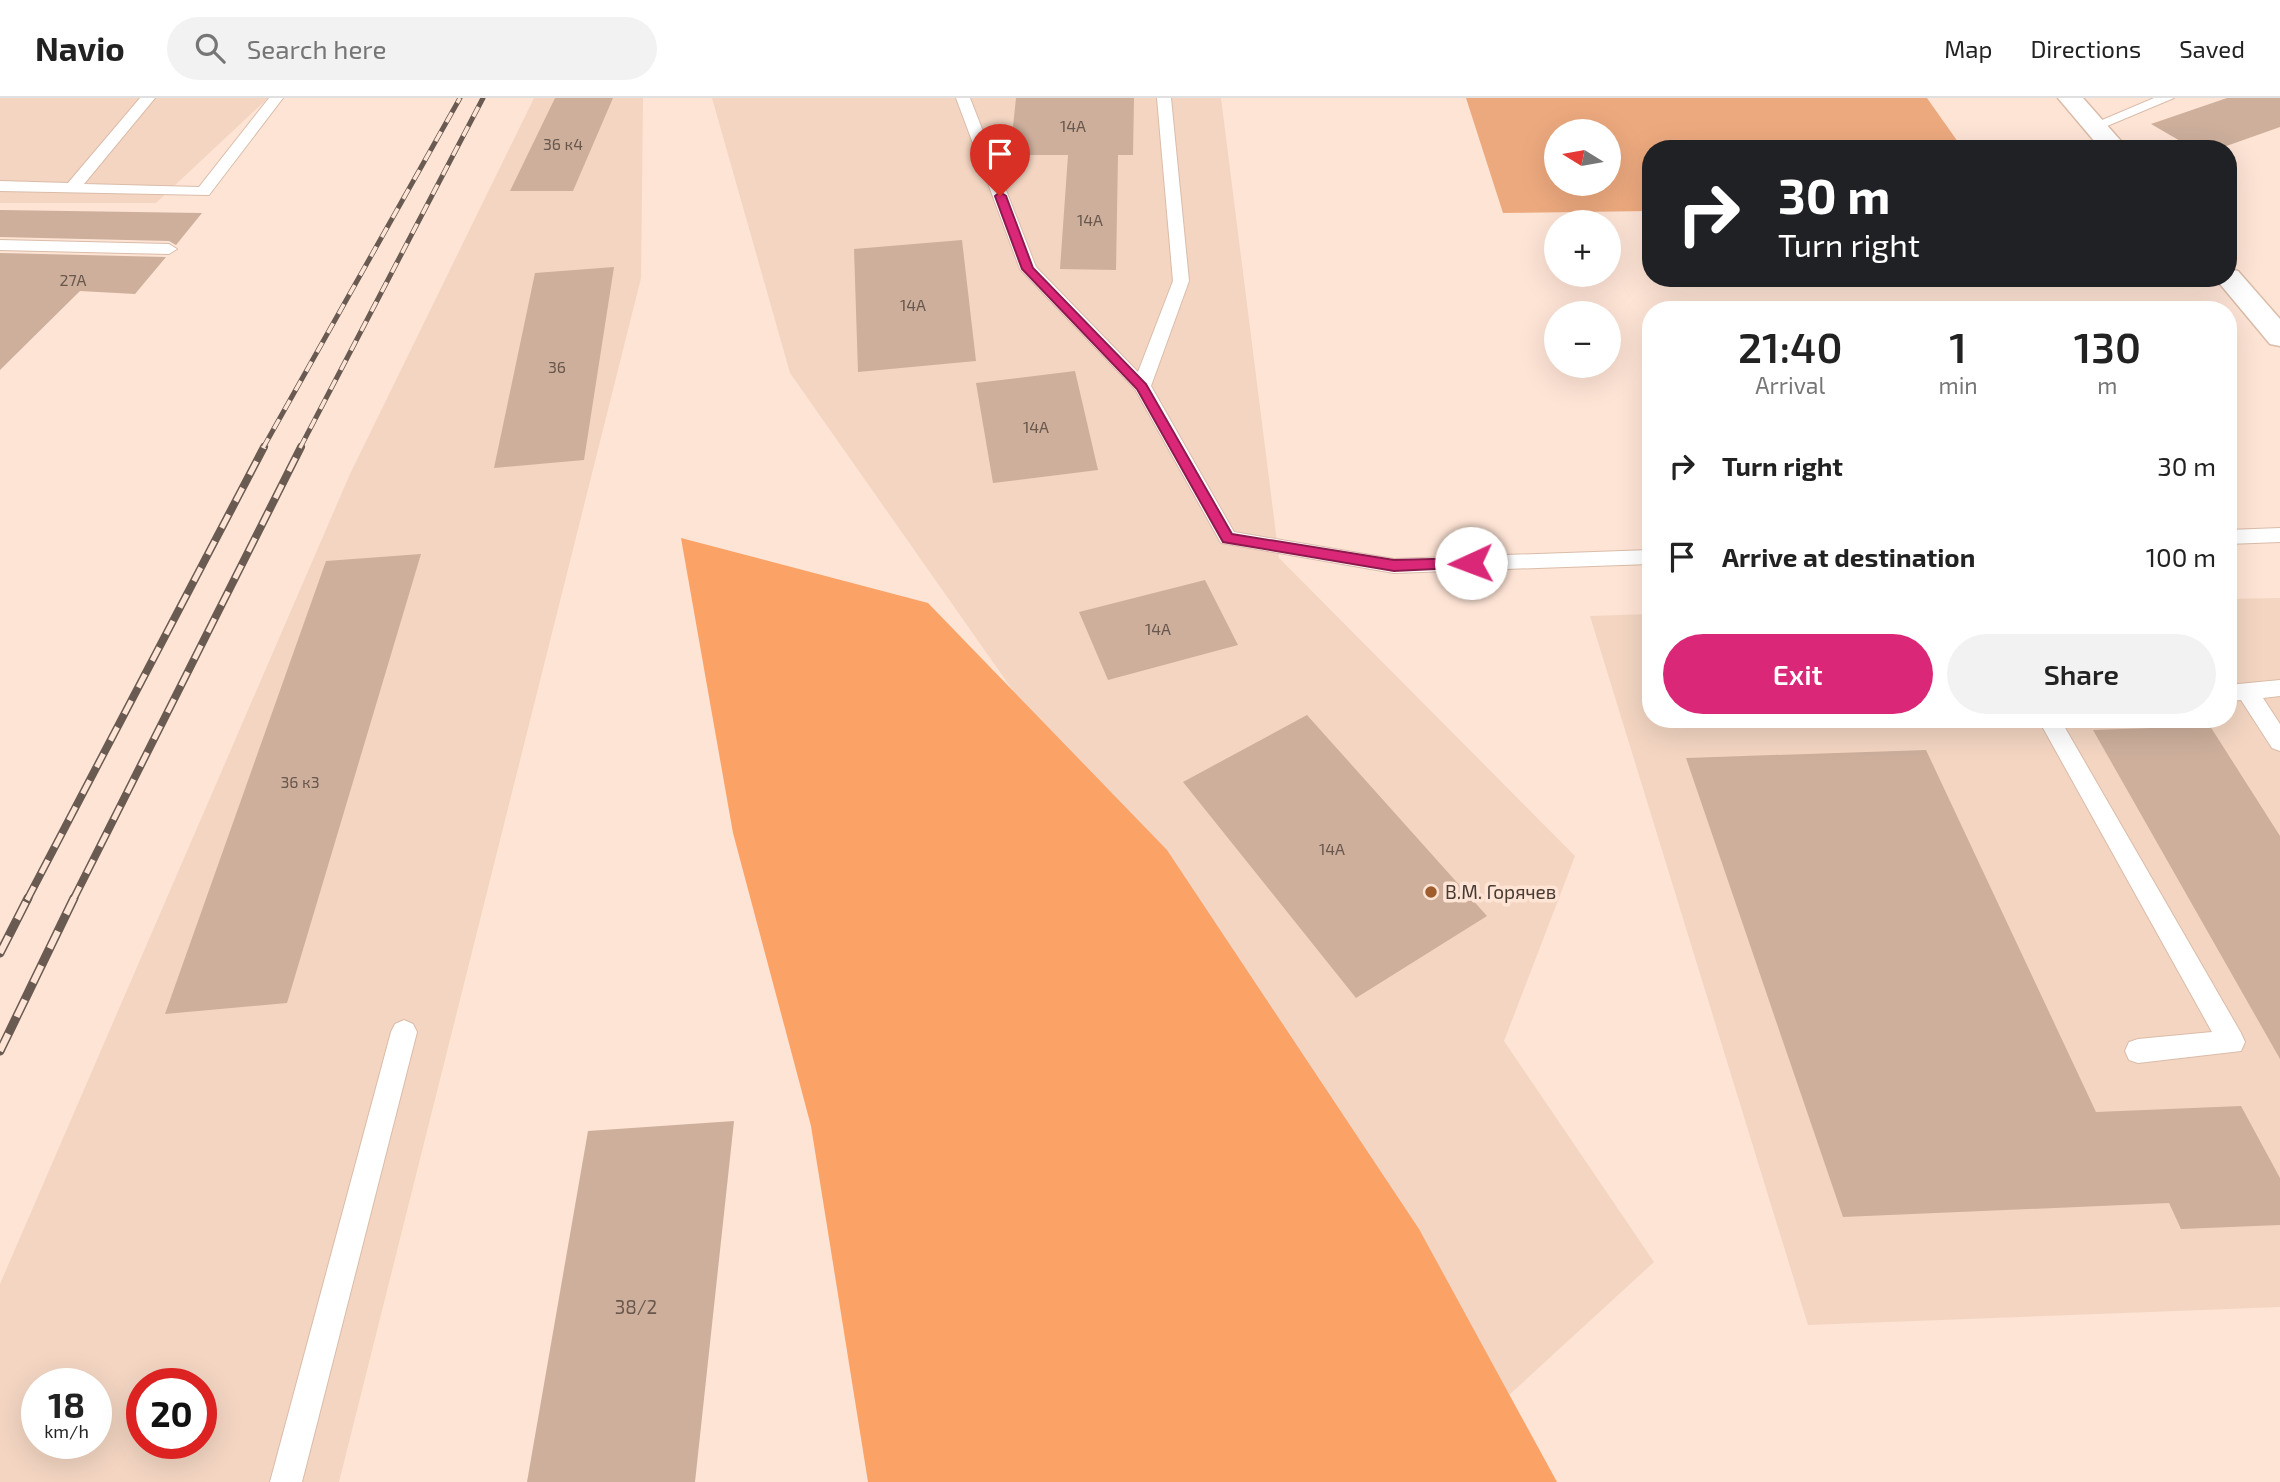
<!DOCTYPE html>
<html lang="en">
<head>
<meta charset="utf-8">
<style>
  :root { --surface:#fff; --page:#f2f2f2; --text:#222; --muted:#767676; --line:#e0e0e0; --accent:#db2777 }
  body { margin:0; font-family:"Exo 2",sans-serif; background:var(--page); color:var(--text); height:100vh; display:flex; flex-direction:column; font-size:26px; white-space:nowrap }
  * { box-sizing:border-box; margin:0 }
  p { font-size:23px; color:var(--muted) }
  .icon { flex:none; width:38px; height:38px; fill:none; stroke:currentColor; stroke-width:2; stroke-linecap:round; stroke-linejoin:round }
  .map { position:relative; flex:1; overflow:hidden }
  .panel { position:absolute; left:1642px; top:203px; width:595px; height:427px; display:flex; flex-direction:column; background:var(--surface); border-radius:28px; box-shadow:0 7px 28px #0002 }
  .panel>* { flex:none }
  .top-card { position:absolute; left:1642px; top:42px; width:595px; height:147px; border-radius:28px; box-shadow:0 7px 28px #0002; background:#202124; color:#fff; overflow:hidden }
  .needle { width:46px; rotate:281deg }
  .fabs { position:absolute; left:1544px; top:21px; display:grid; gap:14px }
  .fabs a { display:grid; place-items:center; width:77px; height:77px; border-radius:50%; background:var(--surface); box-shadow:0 7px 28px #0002; font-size:35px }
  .speed { position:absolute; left:21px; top:1270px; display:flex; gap:14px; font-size:35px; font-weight:700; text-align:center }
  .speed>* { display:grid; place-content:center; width:91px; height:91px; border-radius:50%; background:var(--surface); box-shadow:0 7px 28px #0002; line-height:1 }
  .speed small { font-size:18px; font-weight:400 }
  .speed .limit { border:10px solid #d22; background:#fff; color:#111 }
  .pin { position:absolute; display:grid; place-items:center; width:60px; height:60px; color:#fff; margin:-72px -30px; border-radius:50% 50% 50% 0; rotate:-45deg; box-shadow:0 0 7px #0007 }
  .pin .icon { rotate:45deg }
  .me { position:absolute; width:77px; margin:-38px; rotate:268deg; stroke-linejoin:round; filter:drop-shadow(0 0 5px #0008) }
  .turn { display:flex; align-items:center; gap:24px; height:147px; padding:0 21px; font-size:32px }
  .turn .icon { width:91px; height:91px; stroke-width:2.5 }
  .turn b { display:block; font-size:49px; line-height:60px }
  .eta { display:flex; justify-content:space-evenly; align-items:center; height:119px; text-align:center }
  .eta b { font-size:42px; font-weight:600; line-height:49px }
  .cta { display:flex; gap:14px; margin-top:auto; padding:14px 21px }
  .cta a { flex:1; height:80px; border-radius:42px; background:var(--accent); color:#fff; font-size:28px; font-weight:600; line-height:80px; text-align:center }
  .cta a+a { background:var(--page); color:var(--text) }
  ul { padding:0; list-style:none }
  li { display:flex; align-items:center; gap:21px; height:91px; padding:0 21px }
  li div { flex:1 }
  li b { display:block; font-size:26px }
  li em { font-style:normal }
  header { display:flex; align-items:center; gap:42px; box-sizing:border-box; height:98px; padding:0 35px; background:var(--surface); border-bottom:2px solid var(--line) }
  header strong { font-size:33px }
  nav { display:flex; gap:38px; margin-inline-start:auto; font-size:24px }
  .search { width:490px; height:63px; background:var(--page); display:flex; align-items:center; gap:18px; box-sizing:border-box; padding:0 24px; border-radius:38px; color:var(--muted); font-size:26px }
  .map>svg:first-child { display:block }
</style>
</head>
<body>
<header>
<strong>Navio</strong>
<div class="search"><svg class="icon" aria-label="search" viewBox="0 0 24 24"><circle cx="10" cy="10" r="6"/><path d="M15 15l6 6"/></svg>Search here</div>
<nav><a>Map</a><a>Directions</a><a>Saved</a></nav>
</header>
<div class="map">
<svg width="2280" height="1384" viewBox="0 0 2280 1384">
  <rect width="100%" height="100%" fill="#fee4d5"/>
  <path fill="#f3d5c2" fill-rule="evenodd" d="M 0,0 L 268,0 L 156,105 L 0,105 Z
    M 534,0 L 643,0 L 641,180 L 339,1384 L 0,1384 L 0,1186 L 350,376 ZM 37,1286 L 96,1286 L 96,1346 L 37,1346 ZM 142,1286 L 201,1286 L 201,1346 L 142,1346 Z
    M 712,0 L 1221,0 L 1279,460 L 1575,758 L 1504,943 L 1654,1164 L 1508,1298 L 790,275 Z
    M 2280,500 L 2280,1209 L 1808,1227 L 1590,518 L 1650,516 L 1650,621 L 2228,621 L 2228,501 Z"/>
  <path fill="#eda97e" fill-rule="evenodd" d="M 1466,0 L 1927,0 L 1963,51 L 1650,51 L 1650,113 L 1503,115 ZM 1556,33 L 1608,33 L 1608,86 L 1556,86 Z"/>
  <path fill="#fba267" d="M 681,440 L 928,505 L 1167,752 L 1419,1131 L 1557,1384 L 868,1384 L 811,1028 L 733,735 Z"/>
  <path fill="#cdaf9c" d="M 555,0 L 613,0 L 573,93 L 510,93 Z
    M 1016,0 L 1134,0 L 1133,57 L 1118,57 L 1116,172 L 1060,171 L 1068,57 L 1010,57 Z
    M 2227,0 L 2280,0 L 2280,29 L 2218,51 L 2194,51 L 2151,26 Z
    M 0,112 L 202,115 L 176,147 L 169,143 L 0,139 Z
    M 962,142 L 976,263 L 858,274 L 854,151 Z
    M 0,155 L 166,159 L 135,196 L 80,193 L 0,272 Z
    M 614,169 L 584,362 L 494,370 L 535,175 Z
    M 1075,273 L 1098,372 L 993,385 L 976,285 Z
    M 421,456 L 287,905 L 165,916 L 326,463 Z
    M 1205,482 L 1238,547 L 1108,582 L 1079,514 Z
    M 1307,617 L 1487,818 L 1356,900 L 1183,684 Z
    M 2210,628 L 2280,738 L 2280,961 L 2093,632 Z
    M 1926,652 L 2096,1014 L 2241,1008 L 2280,1080 L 2280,1127 L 2181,1131 L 2169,1105 L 1843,1119 L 1686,660 Z
    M 734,1023 L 695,1384 L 527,1384 L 588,1033 Z"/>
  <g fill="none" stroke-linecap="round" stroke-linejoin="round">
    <defs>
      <path id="service" d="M 140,0 L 155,0 L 84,86 L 199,89 L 269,0 L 283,0 L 209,97 L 0,93 L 0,83 L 68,85 Z
        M 956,0 L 970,0 L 1036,169 L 1138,274 L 1173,183 L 1157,0 L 1171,0 L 1189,183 L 1151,288 L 1234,434 L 1394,461 L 1650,452 L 1650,466 L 1394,475 L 1221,445 L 1135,291 L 1020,171 Z
        M 2154,0 L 2174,0 L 2100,31 L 2095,32 L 2088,28 Z
        M 0,142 L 169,146 L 177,151 L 169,156 L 0,152 Z
        M 2280,430 L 2280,444 L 2228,446 L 2228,432 Z
        M 2280,582 L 2280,598 L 2263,600 L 2280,626 L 2280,653 L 2272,650 L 2241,602 L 2228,603 L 2228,587 Z
        M 2038,621 L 2060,621 L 2241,935 L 2245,944 L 2241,953 L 2138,965 L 2129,962 L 2125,953 L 2129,944 L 2138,941 L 2212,934 Z
        M 404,922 L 413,926 L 417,934 L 302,1384 L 270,1384 L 391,934 L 395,926 Z"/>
      <path id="minor" d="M 2058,0 L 2083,0 L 2128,51 L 2101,51 Z
        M 2228,171 L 2238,173 L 2280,221 L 2280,248 L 2270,246 L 2215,180 L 2228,180 Z"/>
    </defs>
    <use href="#service" stroke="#dabca9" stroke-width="2"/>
    <use href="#minor" stroke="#dabca9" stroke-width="3"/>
    <use href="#service" fill="#fff" fill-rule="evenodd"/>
    <use href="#minor" fill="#fff" fill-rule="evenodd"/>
    <defs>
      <path id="rail-far2" d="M 263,350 L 460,0
        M 300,350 L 483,0"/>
      <path id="rail-far1" d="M 27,802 L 264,349
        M 73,802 L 301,349"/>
      <path id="rail" d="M 0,855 L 28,800
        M 0,953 L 74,800"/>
    </defs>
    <use href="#rail-far2" stroke="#6a5b52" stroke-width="5"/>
    <use href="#rail-far1" stroke="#6a5b52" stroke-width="8"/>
    <use href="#rail" stroke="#6a5b52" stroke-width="9"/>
    <use href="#rail-far2" stroke="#fee4d5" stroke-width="3.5" stroke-dasharray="11" stroke-linecap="butt"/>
    <use href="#rail-far1" stroke="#fee4d5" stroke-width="5" stroke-dasharray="15" stroke-linecap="butt"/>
    <use href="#rail" stroke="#fee4d5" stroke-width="6" stroke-dasharray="19" stroke-linecap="butt"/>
  </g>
  <path fill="#db2777" stroke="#8e194d" stroke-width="2" d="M 1000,94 L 1006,98 L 1033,170 L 1146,286 L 1232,436 L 1394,462 L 1471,460 L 1478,465 L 1476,469 L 1394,473 L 1223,444 L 1137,291 L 1022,171 L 995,98 Z"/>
  <circle fill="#9f5c2c" stroke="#fee4d5" stroke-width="2.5" cx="1431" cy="794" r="7"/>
  <g text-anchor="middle" stroke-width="7" stroke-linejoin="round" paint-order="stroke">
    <g font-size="16" fill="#68574d">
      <text x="1073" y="34">14А</text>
      <text x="563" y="52">36 к4</text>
      <text x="1090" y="128">14А</text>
      <text x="73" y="188">27А</text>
      <text x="913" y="213">14А</text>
      <text x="557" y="275">36</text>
      <text x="1036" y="335">14А</text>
      <text x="1158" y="537">14А</text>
      <text x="300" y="690">36 к3</text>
      <text x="1332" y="757">14А</text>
    </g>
    <g font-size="19" fill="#473a33" stroke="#fee4d5" text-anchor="start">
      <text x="1445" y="801">В.М. Горячев</text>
    </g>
    <g font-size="19" fill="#68574d">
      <text x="636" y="1216">38/2</text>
    </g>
  </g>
</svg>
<div class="fabs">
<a><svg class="needle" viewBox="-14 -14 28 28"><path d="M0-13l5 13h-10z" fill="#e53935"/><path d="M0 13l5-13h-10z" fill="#767676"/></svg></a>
<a>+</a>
<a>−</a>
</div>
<div class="speed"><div>18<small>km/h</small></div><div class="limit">20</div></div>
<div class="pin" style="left:1000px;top:98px;background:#d93025"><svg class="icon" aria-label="arrive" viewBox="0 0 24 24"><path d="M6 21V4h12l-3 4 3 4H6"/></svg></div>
<svg class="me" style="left:1471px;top:465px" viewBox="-20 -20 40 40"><circle r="19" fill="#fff"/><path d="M0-13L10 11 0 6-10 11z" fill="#db2777"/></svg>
<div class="top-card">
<div class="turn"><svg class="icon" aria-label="right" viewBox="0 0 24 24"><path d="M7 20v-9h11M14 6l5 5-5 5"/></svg><div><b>30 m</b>Turn right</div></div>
</div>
<section class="panel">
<div class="eta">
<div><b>21:40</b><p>Arrival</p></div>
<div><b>1</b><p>min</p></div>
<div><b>130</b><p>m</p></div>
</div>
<ul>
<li><svg class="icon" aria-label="right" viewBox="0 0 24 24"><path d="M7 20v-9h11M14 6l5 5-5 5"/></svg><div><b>Turn right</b></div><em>30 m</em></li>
<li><svg class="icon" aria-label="arrive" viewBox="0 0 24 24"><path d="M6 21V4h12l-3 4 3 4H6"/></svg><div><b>Arrive at destination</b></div><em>100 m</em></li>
</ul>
<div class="cta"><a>Exit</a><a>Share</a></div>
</section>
</div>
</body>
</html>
